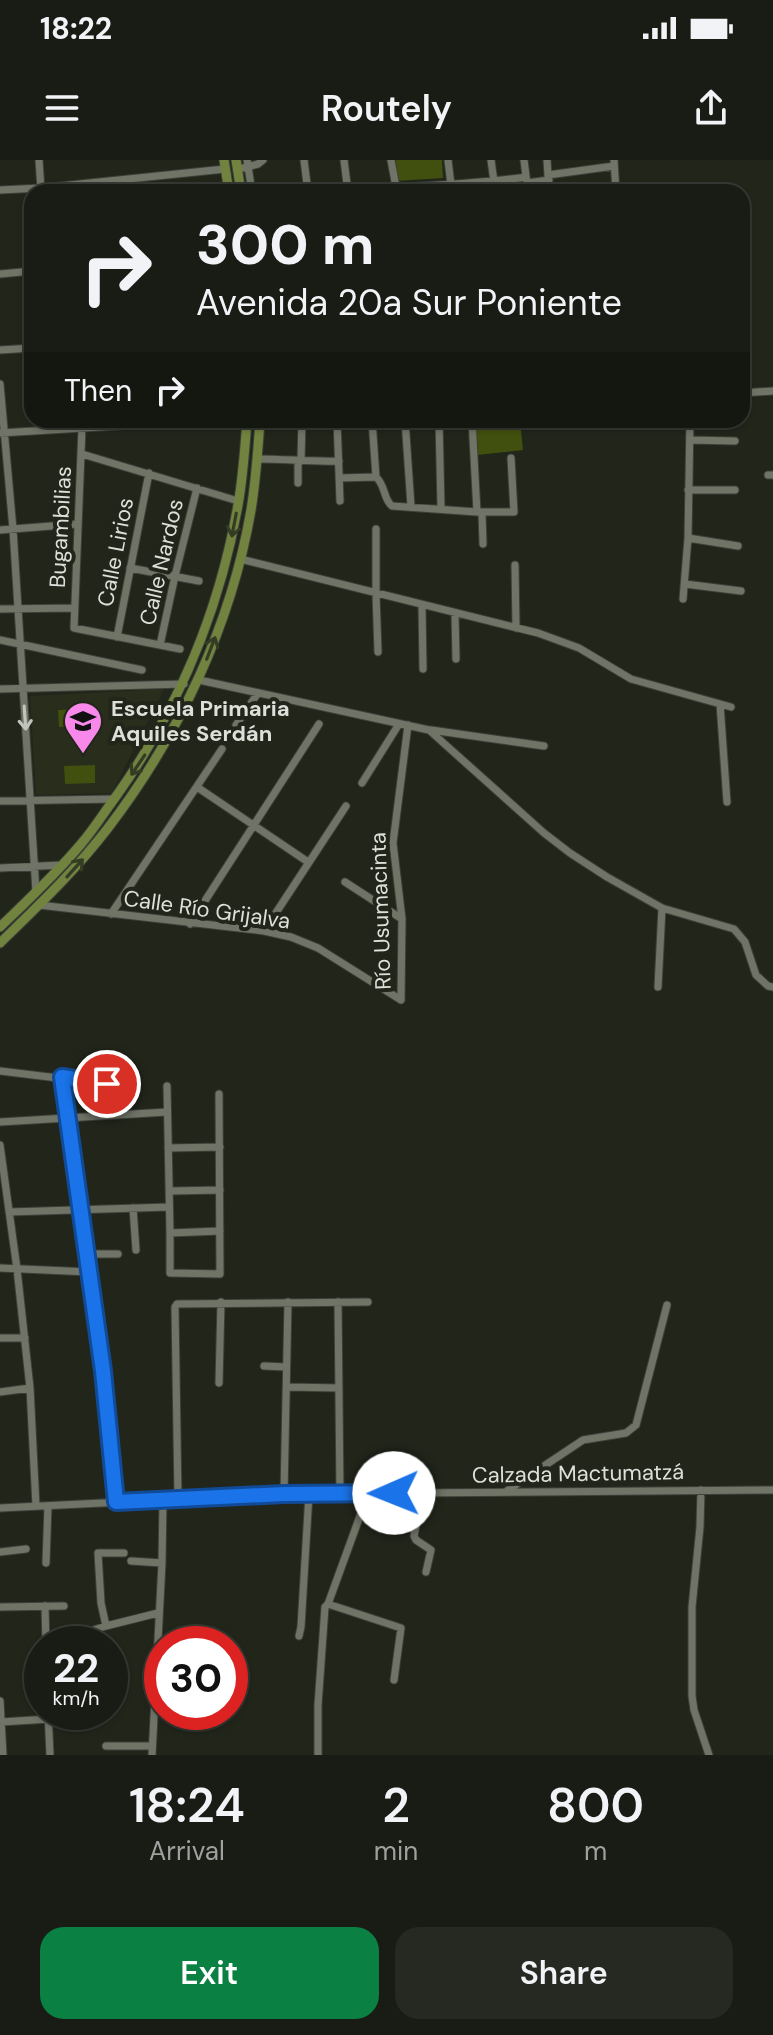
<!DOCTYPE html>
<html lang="en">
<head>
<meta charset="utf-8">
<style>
  :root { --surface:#191c14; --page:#262922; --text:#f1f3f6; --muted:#9fa1a0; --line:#373a34; --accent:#0b8043 }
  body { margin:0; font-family:"DM Sans",sans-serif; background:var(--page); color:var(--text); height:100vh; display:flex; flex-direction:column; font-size:30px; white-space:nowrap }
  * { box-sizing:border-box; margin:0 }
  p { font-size:26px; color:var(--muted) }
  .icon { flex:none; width:44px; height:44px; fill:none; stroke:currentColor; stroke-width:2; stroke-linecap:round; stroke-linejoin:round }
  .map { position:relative; height:1595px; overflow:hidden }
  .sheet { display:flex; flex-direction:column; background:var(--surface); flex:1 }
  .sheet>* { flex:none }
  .top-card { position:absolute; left:24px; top:24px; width:726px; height:244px; border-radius:24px; box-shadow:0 2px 6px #0004,0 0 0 2px var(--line); background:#191c14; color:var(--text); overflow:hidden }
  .speed { position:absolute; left:24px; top:1466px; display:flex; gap:16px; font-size:40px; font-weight:700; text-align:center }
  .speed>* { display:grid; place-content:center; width:104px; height:104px; border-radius:50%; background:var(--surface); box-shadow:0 2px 6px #0004,0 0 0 2px var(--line); line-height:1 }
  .speed small { font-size:20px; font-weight:400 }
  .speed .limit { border:12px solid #d22; background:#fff; color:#111 }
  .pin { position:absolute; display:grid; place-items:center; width:68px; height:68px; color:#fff; margin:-34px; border:4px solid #fff; border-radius:50%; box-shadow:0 2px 8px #0007 }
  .me { position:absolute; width:88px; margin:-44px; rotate:269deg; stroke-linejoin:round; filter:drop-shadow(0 0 6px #0008) }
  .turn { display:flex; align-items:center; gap:28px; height:168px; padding:0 40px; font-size:36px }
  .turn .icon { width:104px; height:104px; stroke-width:2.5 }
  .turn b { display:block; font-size:56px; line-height:68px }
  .then { display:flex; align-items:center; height:76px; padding:0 40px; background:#0003; gap:16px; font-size:30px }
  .eta { display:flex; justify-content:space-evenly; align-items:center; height:136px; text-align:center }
  .eta b { font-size:48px; font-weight:600; line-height:56px }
  .button { display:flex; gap:16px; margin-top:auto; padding:16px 40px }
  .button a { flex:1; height:92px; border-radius:24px; background:var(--accent); color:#fff; font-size:32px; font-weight:600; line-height:92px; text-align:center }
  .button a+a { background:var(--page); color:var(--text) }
  .status { display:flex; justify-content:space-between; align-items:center; height:56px; padding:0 40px; background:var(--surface); direction:ltr }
  .status svg { height:22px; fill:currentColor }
  header { display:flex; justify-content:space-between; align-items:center; height:104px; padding:0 40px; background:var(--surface); font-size:36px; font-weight:600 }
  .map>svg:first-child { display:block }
</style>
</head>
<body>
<div class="status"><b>18:22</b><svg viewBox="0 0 49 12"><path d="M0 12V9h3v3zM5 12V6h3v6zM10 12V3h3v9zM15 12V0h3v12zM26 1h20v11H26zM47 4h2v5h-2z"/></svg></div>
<header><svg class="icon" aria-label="menu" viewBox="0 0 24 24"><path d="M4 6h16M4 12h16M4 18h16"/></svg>Routely<svg class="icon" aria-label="share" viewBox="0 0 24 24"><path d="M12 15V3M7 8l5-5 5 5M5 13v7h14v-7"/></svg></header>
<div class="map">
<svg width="773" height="1595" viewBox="0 0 773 1595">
  <rect width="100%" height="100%" fill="#21251a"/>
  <path fill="#282d1c" d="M 164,529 L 112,633 L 36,635 L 30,536 Z"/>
  <path fill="#41500e" d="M 396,0 L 442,0 L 443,18 L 397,21 Z
    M 476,260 L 520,260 L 523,290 L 477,295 Z
    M 84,549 L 85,566 L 59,567 L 58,550 Z
    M 95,605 L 95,623 L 65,624 L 64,606 Z"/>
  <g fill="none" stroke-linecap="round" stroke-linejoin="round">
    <defs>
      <path id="minor" d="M 39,0 L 41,30
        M 247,0 L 252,32
        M 304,0 L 308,32
        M 344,0 L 348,32
        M 391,0 L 396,27
        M 448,0 L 451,25
        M 491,0 L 494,22
        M 524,0 L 528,32
        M 547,0 L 549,32
        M 614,0 L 616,32
        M 243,8 L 258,4 L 263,0
        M 548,15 L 614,6
        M 527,23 L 549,20
        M 0,30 L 41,28 L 225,9
        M 346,32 C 406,25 466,26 526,17
        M 0,114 L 32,111
        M 0,190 L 32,188
        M 0,224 L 13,369 L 36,732
        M 742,233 L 773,231
        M 337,260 L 340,341
        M 372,260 L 376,317
        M 405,260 L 411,346
        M 439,260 L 441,348
        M 472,260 L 477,352
        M 82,268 L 74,468 L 180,489
        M 0,273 L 216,260
        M 690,280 L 735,281
        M 82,294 L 238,341
        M 258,299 C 286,299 311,302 339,301
        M 768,315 L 773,315
        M 376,317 C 386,326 383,339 392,346 L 477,352 L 514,352 L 511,298
        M 339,318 L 376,317
        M 298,323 L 298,303 L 301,301 L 302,260
        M 688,330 L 735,330
        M 482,353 L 483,384
        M 376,369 L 376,434 L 378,492
        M 0,370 L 77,364
        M 688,378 L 738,386
        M 240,399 L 538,473 L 579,488 L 631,519 L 731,547
        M 515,405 L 516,468
        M 130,408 L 199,421
        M 685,424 L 741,431
        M 683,439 L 688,378 L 690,260
        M 422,446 L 423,509
        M 0,449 L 74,448
        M 455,453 L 456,499
        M 117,477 L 149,313
        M 0,480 L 142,510
        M 160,485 L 175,416 L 197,328
        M 199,520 L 429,570 L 544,673 L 570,693 L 607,717 L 662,748 L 734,769 L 745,782 L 756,815 L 768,826 L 773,827
        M 0,529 L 184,524
        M 720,544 L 727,642
        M 236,565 L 258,533
        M 431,570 L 544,586
        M 362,623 L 399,564
        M 197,627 L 308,702
        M 0,641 L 114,639
        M 0,708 L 62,705
        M 345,722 L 402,759
        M 39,745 L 264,771 L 291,777 L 318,788 L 401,840
        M 111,754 L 222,589
        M 190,764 L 319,564
        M 264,771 L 346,646
        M 658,827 L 662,748
        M 401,840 L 402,759 L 393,683 L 408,565
        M 0,911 L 107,924
        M 62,917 L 103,1211 L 116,1342
        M 167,926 L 170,1073 L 170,1113 L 220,1114 L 219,934
        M 0,962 L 167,952
        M 0,985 L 17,1109 L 30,1228 L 36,1346
        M 168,988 L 220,987
        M 170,1031 L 220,1030
        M 133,1048 L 136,1090
        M 9,1052 L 169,1047
        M 170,1073 L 220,1071
        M 87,1094 L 118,1094
        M 0,1108 L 90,1112
        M 338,1142 L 340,1334
        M 0,1178 L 25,1178
        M 264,1206 L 286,1207
        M 219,1223 L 221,1142
        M 287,1227 L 339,1228
        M 0,1232 L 30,1228
        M 508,1330 L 583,1280 L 626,1273 L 636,1265 L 667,1145
        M 701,1330 L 700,1367 L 692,1447 L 692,1536 L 694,1550 L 709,1595
        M 422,1333 L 414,1376 L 416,1380 L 431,1390 L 426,1412
        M 284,1334 L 288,1142
        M 178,1338 L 175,1147 L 177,1144 L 368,1142
        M 0,1348 L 284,1334 L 773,1330
        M 0,1392 L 26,1389
        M 131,1401 L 162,1403
        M 46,1403 L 48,1346
        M 328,1444 L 401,1468 L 394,1520
        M 45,1446 L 46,1484
        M 0,1447 L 64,1446
        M 106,1466 L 101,1443 L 98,1393 L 124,1393
        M 299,1476 L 301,1467 L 309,1334
        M 50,1484 L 106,1466 L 158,1453
        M 0,1541 L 3,1595
        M 48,1552 L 50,1595
        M 1,1562 L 49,1559
        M 106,1586 L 152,1586
        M 152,1595 L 162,1403 L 163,1339
        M 318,1595 L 318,1545 L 325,1447 L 328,1444 L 368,1334"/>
      <path id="major" d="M 224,0 L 229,32
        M 236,0 L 241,32
        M 0,767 C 28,740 56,714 81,684 C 94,669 105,651 117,635 C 180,546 219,452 238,345 C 243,317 245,288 247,260
        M 0,783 C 38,746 76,710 108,668 C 179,575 231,466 251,350 C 256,320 258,290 260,260"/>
    </defs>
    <use href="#minor" stroke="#3d4038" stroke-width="9"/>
    <use href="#major" stroke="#3d4038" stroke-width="11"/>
    <use href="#minor" stroke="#707467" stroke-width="7"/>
    <use href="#major" stroke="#728340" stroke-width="9"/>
  </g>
  <defs><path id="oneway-shaft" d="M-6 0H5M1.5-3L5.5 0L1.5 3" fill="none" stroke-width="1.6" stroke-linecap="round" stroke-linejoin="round" transform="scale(2)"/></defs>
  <g stroke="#353c24">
    <use href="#oneway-shaft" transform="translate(234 365) rotate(101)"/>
    <use href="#oneway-shaft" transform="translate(211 488) rotate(-69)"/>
    <use href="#oneway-shaft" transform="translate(138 605) rotate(124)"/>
    <use href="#oneway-shaft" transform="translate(75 708) rotate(-48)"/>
  </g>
  <use stroke="#c2c4bc" href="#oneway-shaft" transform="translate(25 558) rotate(86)"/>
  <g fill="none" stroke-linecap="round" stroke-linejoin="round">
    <defs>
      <path id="route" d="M 107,924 L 62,917 L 103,1211 L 116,1342 L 284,1334 L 394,1333"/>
    </defs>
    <use href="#route" stroke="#114b97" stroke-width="20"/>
    <use href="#route" stroke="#1a73e8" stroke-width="14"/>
  </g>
  <defs>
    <symbol id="school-pin" viewBox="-11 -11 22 30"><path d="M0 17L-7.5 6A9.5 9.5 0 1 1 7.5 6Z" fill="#f888e9" stroke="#21251a"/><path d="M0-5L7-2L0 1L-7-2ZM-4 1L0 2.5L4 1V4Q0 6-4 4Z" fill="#111"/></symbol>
  </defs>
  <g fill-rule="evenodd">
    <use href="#school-pin" x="61" y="539" width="44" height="60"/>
  </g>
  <g text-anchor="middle" stroke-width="8" stroke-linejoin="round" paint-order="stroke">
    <g font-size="22" fill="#dddfd8" stroke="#21251a">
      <text transform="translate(60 367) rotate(-87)" y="8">Bugambilias</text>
      <text transform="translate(115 392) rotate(-79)" y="8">Calle Lirios</text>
      <text transform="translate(161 402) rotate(-77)" y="8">Calle Nardos</text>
      <text transform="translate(207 749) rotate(8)" y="8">Calle Río Grijalva</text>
      <text transform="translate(380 751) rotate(-92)" y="8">Río Usumacinta</text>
      <text transform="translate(578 1313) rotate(-1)" y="8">Calzada Mactumatzá</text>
    </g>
    <g font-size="22" font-weight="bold" fill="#dddfd8" stroke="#21251a" text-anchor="start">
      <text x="111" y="556">Escuela Primaria<tspan x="111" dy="25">Aquiles Serdán</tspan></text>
    </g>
  </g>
</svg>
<div class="speed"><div>22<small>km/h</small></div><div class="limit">30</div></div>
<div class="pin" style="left:107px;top:924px;background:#d93025"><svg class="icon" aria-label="arrive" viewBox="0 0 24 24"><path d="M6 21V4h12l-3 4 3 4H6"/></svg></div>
<svg class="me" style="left:394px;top:1333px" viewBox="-20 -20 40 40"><circle r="19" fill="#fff"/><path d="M0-13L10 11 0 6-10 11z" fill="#1a73e8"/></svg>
<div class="top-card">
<div class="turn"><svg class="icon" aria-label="right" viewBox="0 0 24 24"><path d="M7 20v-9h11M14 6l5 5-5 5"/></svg><div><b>300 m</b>Avenida 20a Sur Poniente</div></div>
<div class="then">Then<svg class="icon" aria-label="right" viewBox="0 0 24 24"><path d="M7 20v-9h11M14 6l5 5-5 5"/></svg></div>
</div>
</div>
<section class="sheet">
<div class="eta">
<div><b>18:24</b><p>Arrival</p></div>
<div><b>2</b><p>min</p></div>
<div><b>800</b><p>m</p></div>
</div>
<div class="button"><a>Exit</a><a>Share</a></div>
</section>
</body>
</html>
